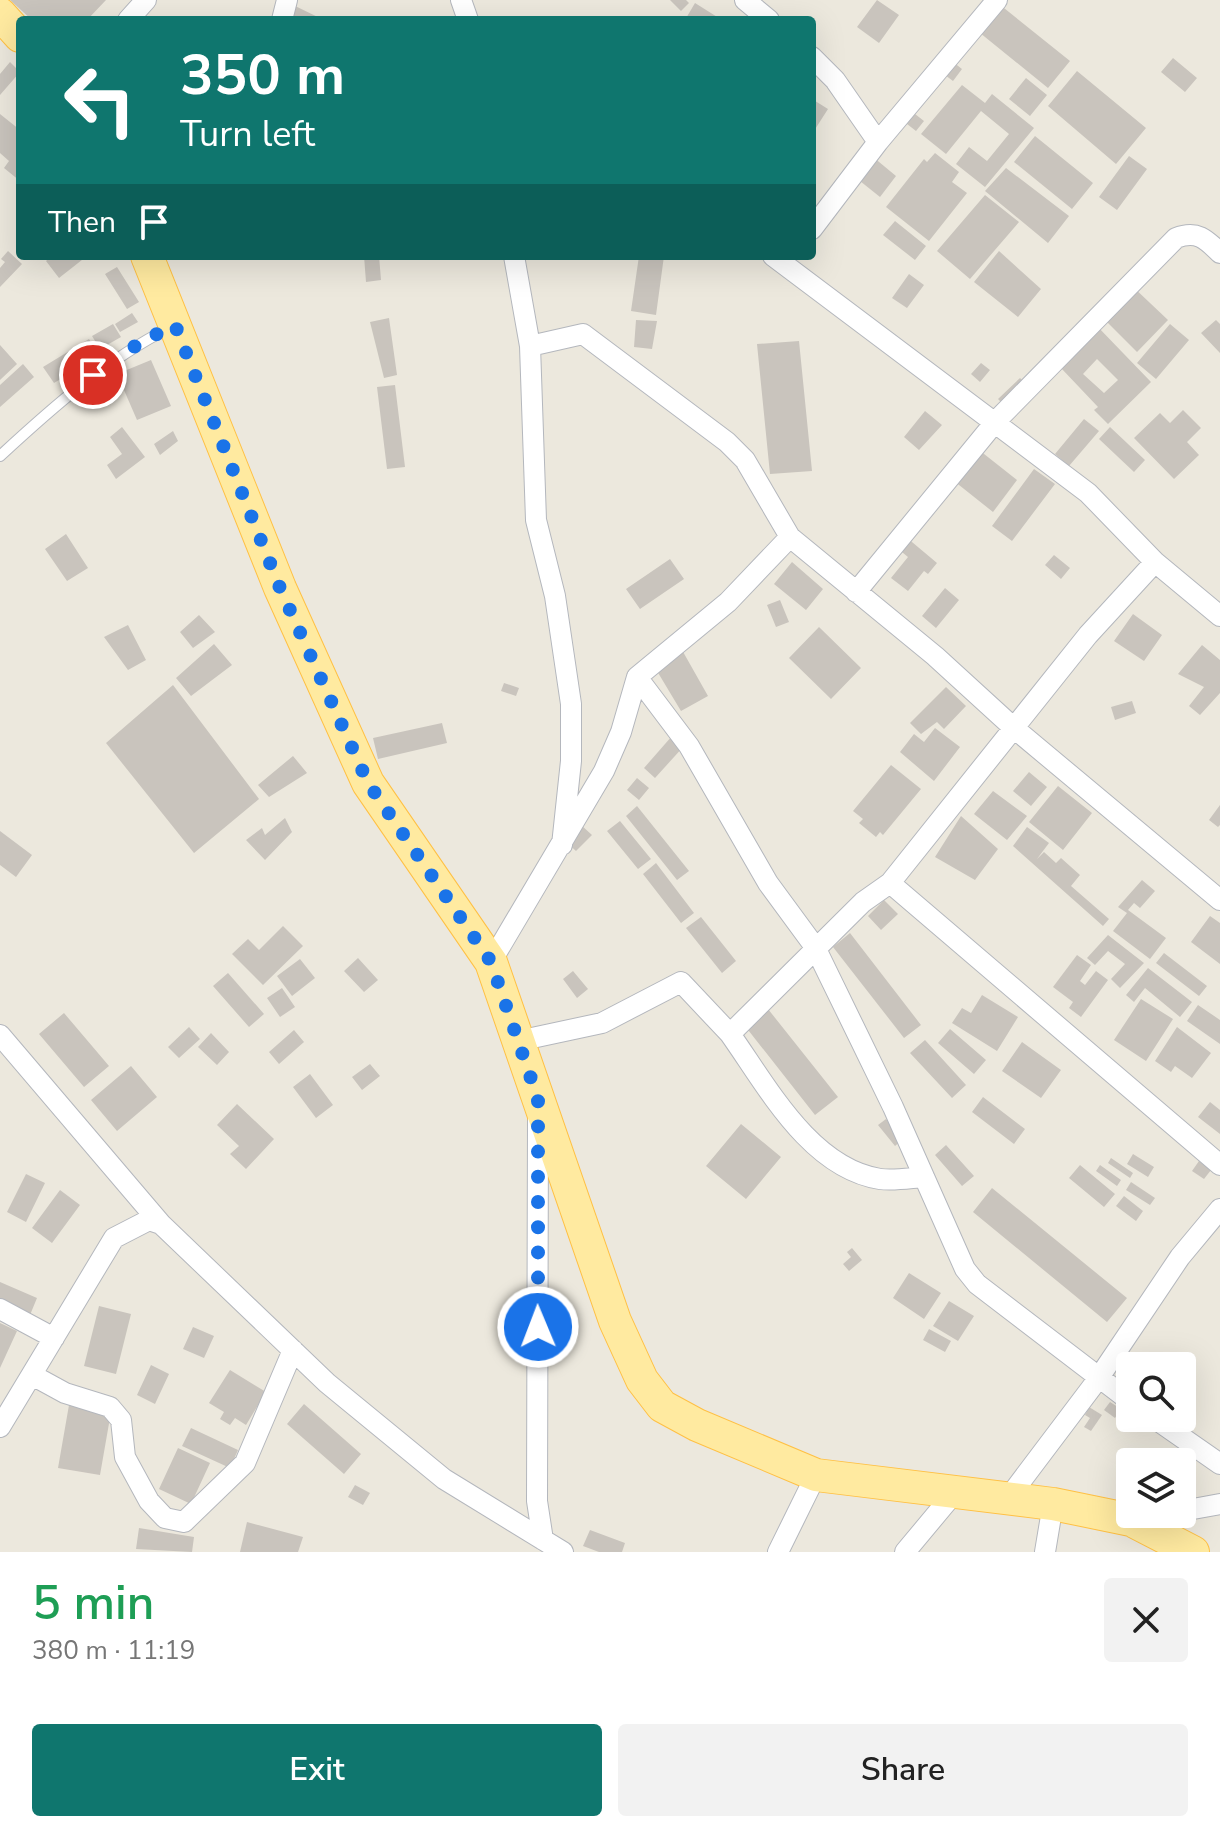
<!DOCTYPE html>
<html lang="en">
<head>
<meta charset="utf-8">
<style>
  :root { --surface:#fff; --page:#f2f2f2; --text:#222; --muted:#767676; --accent:#0f766e }
  body { margin:0; font-family:"Nunito Sans",sans-serif; background:var(--page); color:var(--text); height:100vh; display:flex; flex-direction:column; font-size:30px; white-space:nowrap }
  * { box-sizing:border-box; margin:0 }
  p { font-size:26px; color:var(--muted) }
  .icon { flex:none; width:44px; height:44px; fill:none; stroke:currentColor; stroke-width:2; stroke-linecap:round; stroke-linejoin:round }
  .map { position:relative; height:1552px; overflow:hidden }
  .panel { display:flex; flex-direction:column; background:var(--surface); flex:1 }
  .panel>* { flex:none }
  .hud { position:absolute; left:16px; top:16px; width:800px; height:244px; border-radius:8px; box-shadow:0 8px 32px #0002; background:#0f766e; color:#fff; overflow:hidden }
  .controls { position:absolute; left:1116px; top:1352px; display:grid; gap:16px }
  .controls a { display:grid; place-items:center; width:80px; height:80px; border-radius:8px; background:var(--surface); box-shadow:0 8px 32px #0002; font-size:40px }
  .pin { position:absolute; display:grid; place-items:center; width:68px; height:68px; color:#fff; margin:-34px; border:4px solid #fff; border-radius:50%; box-shadow:0 2px 8px #0007 }
  .me { position:absolute; width:88px; margin:-44px; rotate:359deg; stroke-linejoin:round; filter:drop-shadow(0 0 6px #0008) }
  .turn { display:flex; align-items:center; gap:28px; height:168px; padding:0 32px; font-size:36px }
  .turn .icon { width:104px; height:104px; stroke-width:2.5 }
  .turn b { display:block; font-size:56px; line-height:68px }
  .then { display:flex; align-items:center; height:76px; padding:0 32px; background:#0003; gap:16px; font-size:30px }
  .round { display:grid; place-items:center; flex:none; width:84px; height:84px; border-radius:8px; background:var(--page) }
  .summary { display:flex; align-items:center; justify-content:space-between; height:136px; padding:0 32px }
  h1 { font-size:48px; font-weight:600; line-height:60px; color:#1e9e55 }
  .button { display:flex; gap:16px; margin-top:auto; padding:16px 32px }
  .button a { flex:1; height:92px; border-radius:8px; background:var(--accent); color:#fff; font-size:32px; font-weight:600; line-height:92px; text-align:center }
  .button a+a { background:var(--page); color:var(--text) }
  .map>svg:first-child { display:block }
</style>
</head>
<body>
<div class="map">
<svg width="1220" height="1552" viewBox="0 0 1220 1552">
  <rect width="100%" height="100%" fill="#ece8dd"/>
  <path fill="#c9c4bd" fill-rule="evenodd" d="M 10,0 L 106,0 L 87,20 L 32,20 Z
    M 670,0 L 686,0 L 689,3 L 681,11 Z
    M 877,0 L 899,15 L 879,43 L 857,27 Z
    M 994,0 L 1070,61 L 1048,88 L 969,24 Z
    M 695,3 L 722,20 L 685,20 Z
    M 291,4 L 324,20 L 283,20 Z
    M 1173,58 L 1197,78 L 1185,92 L 1161,72 Z
    M 10,62 L 20,72 L 0,95 L 0,74 Z
    M 953,62 L 962,69 L 953,81 L 945,75 Z
    M 1077,71 L 1146,128 L 1116,164 L 1048,106 Z
    M 1026,78 L 1047,95 L 1030,116 L 1009,99 Z
    M 962,85 L 985,103 L 992,94 L 1034,128 L 985,187 L 956,164 L 969,147 L 987,161 L 1009,134 L 981,111 L 946,154 L 921,134 Z
    M 911,91 L 925,102 L 915,114 L 924,121 L 916,131 L 893,113 Z
    M 812,99 L 828,109 L 812,134 Z
    M 0,114 L 20,130 L 20,181 L 4,168 L 9,161 L 0,153 Z
    M 1035,136 L 1093,183 L 1072,209 L 1014,162 Z
    M 867,152 L 896,176 L 880,197 L 850,173 Z
    M 935,153 L 959,172 L 952,182 L 967,193 L 929,241 L 886,207 L 924,159 L 927,162 Z
    M 1129,156 L 1147,169 L 1117,210 L 1099,197 Z
    M 1006,168 L 1069,216 L 1048,243 L 985,191 Z
    M 985,195 L 1019,222 L 970,279 L 937,251 Z
    M 895,221 L 926,246 L 915,260 L 883,235 Z
    M 8,251 L 22,264 L 0,287 L 0,268 L 5,262 L 1,259 Z
    M 999,251 L 1041,289 L 1018,317 L 974,282 Z
    M 51,256 L 87,256 L 59,278 L 46,261 Z
    M 364,256 L 379,256 L 381,280 L 366,282 Z
    M 639,256 L 664,256 L 656,315 L 631,311 Z
    M 117,267 L 139,302 L 127,309 L 105,274 Z
    M 909,274 L 924,285 L 907,308 L 892,298 Z
    M 1131,285 L 1168,320 L 1137,352 L 1101,316 Z
    M 132,313 L 138,322 L 120,332 L 115,324 Z
    M 389,318 L 397,375 L 384,378 L 370,322 Z
    M 636,320 L 657,321 L 652,349 L 634,347 Z
    M 1216,320 L 1220,324 L 1220,353 L 1201,333 Z
    M 113,324 L 121,337 L 100,349 L 92,336 Z
    M 1170,324 L 1189,340 L 1156,379 L 1137,363 Z
    M 1096,325 L 1151,382 L 1108,424 L 1094,410 L 1098,407 L 1061,368 ZM 1097,359 L 1118,380 L 1104,393 L 1083,374 Z
    M 89,339 L 99,356 L 54,383 L 43,367 Z
    M 799,341 L 812,471 L 770,474 L 757,344 Z
    M 0,345 L 17,364 L 0,380 Z
    M 151,360 L 171,406 L 137,420 L 117,374 Z
    M 981,363 L 990,370 L 980,382 L 971,374 Z
    M 23,364 L 34,377 L 0,407 L 0,385 Z
    M 1020,378 L 1034,392 L 1012,413 L 998,399 Z
    M 395,385 L 405,467 L 387,469 L 377,387 Z
    M 1183,410 L 1201,428 L 1187,442 L 1199,455 L 1174,479 L 1134,438 L 1160,413 L 1170,423 Z
    M 925,411 L 942,425 L 919,450 L 904,437 Z
    M 1084,419 L 1099,431 L 1069,466 L 1055,454 Z
    M 122,427 L 145,457 L 116,479 L 107,465 L 122,454 L 110,437 Z
    M 1110,427 L 1145,460 L 1134,472 L 1099,439 Z
    M 173,431 L 178,441 L 160,455 L 154,444 Z
    M 979,450 L 1017,480 L 993,512 L 954,481 Z
    M 1034,469 L 1055,484 L 1012,541 L 992,526 Z
    M 66,534 L 88,568 L 67,581 L 45,549 Z
    M 906,537 L 937,563 L 928,574 L 924,571 L 908,591 L 891,578 L 908,557 L 897,548 Z
    M 1054,555 L 1070,568 L 1061,579 L 1045,565 Z
    M 670,559 L 684,579 L 640,609 L 626,589 Z
    M 792,562 L 823,589 L 806,610 L 774,584 Z
    M 945,588 L 959,600 L 936,628 L 922,616 Z
    M 780,600 L 789,622 L 776,627 L 767,605 Z
    M 1133,614 L 1162,635 L 1144,661 L 1114,641 Z
    M 199,615 L 215,632 L 193,648 L 180,632 Z
    M 128,625 L 146,660 L 128,670 L 104,637 Z
    M 819,627 L 861,668 L 831,699 L 789,658 Z
    M 214,644 L 232,665 L 191,696 L 176,678 Z
    M 1202,645 L 1220,660 L 1220,693 L 1200,715 L 1189,706 L 1204,687 L 1178,674 Z
    M 682,650 L 708,696 L 681,711 L 654,666 Z
    M 504,683 L 519,688 L 516,696 L 501,691 Z
    M 173,685 L 259,799 L 194,853 L 106,743 Z
    M 946,687 L 966,706 L 944,729 L 937,722 L 921,734 L 910,723 Z
    M 1132,701 L 1136,713 L 1115,720 L 1111,707 Z
    M 442,723 L 447,743 L 378,759 L 373,738 Z
    M 935,728 L 960,747 L 934,781 L 900,752 L 914,734 L 924,742 Z
    M 672,736 L 684,746 L 655,778 L 644,768 Z
    M 293,756 L 307,773 L 269,797 L 258,785 Z
    M 891,765 L 921,789 L 883,835 L 880,832 L 876,837 L 859,823 L 863,819 L 853,811 Z
    M 1029,772 L 1047,787 L 1031,806 L 1013,791 Z
    M 637,778 L 649,788 L 639,800 L 627,790 Z
    M 1058,786 L 1092,813 L 1063,850 L 1029,822 Z
    M 993,791 L 1027,816 L 1007,840 L 974,814 Z
    M 1220,805 L 1220,825 L 1218,827 L 1209,820 Z
    M 637,806 L 689,871 L 677,880 L 626,816 Z
    M 961,816 L 998,849 L 975,880 L 935,857 Z
    M 285,818 L 292,832 L 265,860 L 246,840 L 262,828 L 265,835 Z
    M 620,821 L 651,859 L 638,869 L 607,831 Z
    M 581,825 L 592,835 L 576,851 L 565,841 Z
    M 1027,827 L 1049,843 L 1037,859 L 1044,852 L 1056,863 L 1061,858 L 1080,875 L 1071,886 L 1109,919 L 1103,926 L 1013,846 Z
    M 0,831 L 32,855 L 16,877 L 0,865 Z
    M 656,863 L 694,913 L 681,923 L 643,874 Z
    M 1142,880 L 1155,891 L 1140,908 L 1134,903 L 1128,910 L 1166,938 L 1150,959 L 1113,931 L 1127,913 L 1118,907 Z
    M 884,900 L 898,914 L 881,930 L 868,916 Z
    M 1210,916 L 1220,923 L 1220,964 L 1191,942 Z
    M 701,917 L 736,961 L 722,973 L 686,928 Z
    M 283,926 L 303,946 L 263,985 L 232,954 L 248,939 L 259,950 Z
    M 850,933 L 921,1025 L 904,1038 L 833,947 Z
    M 1108,935 L 1144,963 L 1120,988 L 1111,979 L 1125,964 L 1108,951 L 1095,965 L 1087,958 Z
    M 1164,953 L 1207,986 L 1199,996 L 1156,963 Z
    M 1077,955 L 1091,965 L 1080,981 L 1085,985 L 1096,971 L 1108,980 L 1081,1017 L 1069,1008 L 1073,1002 L 1053,987 Z
    M 358,958 L 378,980 L 364,992 L 344,971 Z
    M 300,959 L 315,978 L 292,996 L 277,976 Z
    M 1148,968 L 1192,1002 L 1180,1017 L 1145,988 L 1134,1002 L 1126,995 Z
    M 573,971 L 588,989 L 577,998 L 563,979 Z
    M 228,973 L 264,1014 L 249,1027 L 213,986 Z
    M 282,988 L 295,1007 L 280,1017 L 267,998 Z
    M 982,995 L 1018,1017 L 997,1051 L 952,1023 L 962,1008 L 971,1013 Z
    M 1141,999 L 1173,1019 L 1146,1061 L 1114,1040 Z
    M 1198,1005 L 1220,1020 L 1220,1044 L 1187,1021 Z
    M 768,1009 L 838,1097 L 815,1115 L 745,1026 Z
    M 64,1013 L 109,1066 L 84,1087 L 39,1034 Z
    M 189,1027 L 200,1039 L 179,1058 L 168,1047 Z
    M 1177,1027 L 1211,1053 L 1192,1078 L 1175,1066 L 1171,1072 L 1155,1061 Z
    M 950,1029 L 986,1060 L 974,1074 L 938,1043 Z
    M 294,1030 L 304,1042 L 279,1064 L 269,1052 Z
    M 211,1033 L 229,1052 L 217,1065 L 198,1047 Z
    M 925,1040 L 966,1085 L 952,1098 L 910,1053 Z
    M 1022,1042 L 1061,1070 L 1041,1098 L 1002,1071 Z
    M 370,1064 L 380,1076 L 362,1090 L 352,1077 Z
    M 131,1066 L 157,1097 L 117,1131 L 91,1100 Z
    M 310,1074 L 333,1105 L 316,1118 L 293,1087 Z
    M 983,1097 L 1025,1129 L 1014,1144 L 972,1112 Z
    M 1210,1102 L 1220,1110 L 1220,1134 L 1198,1117 Z
    M 237,1104 L 274,1139 L 246,1169 L 230,1154 L 239,1146 L 217,1125 Z
    M 886,1119 L 902,1140 L 895,1146 L 878,1125 Z
    M 741,1124 L 781,1157 L 746,1199 L 706,1166 Z
    M 946,1145 L 974,1176 L 962,1186 L 935,1155 Z
    M 1133,1154 L 1154,1167 L 1148,1177 L 1127,1164 Z
    M 1111,1158 L 1133,1173 L 1130,1178 L 1108,1163 Z
    M 1199,1161 L 1211,1170 L 1204,1179 L 1192,1171 Z
    M 1080,1165 L 1115,1194 L 1104,1207 L 1069,1178 Z
    M 1100,1165 L 1121,1180 L 1117,1186 L 1096,1171 Z
    M 26,1174 L 45,1183 L 26,1222 L 7,1212 Z
    M 1131,1182 L 1155,1198 L 1150,1205 L 1126,1190 Z
    M 992,1188 L 1127,1298 L 1107,1322 L 973,1212 Z
    M 60,1190 L 80,1205 L 52,1243 L 32,1228 Z
    M 1124,1196 L 1143,1211 L 1136,1221 L 1116,1206 Z
    M 852,1248 L 862,1260 L 849,1271 L 843,1264 L 851,1257 L 847,1252 Z
    M 909,1273 L 941,1293 L 924,1319 L 893,1298 Z
    M 0,1282 L 37,1298 L 30,1315 L 0,1303 Z
    M 949,1301 L 974,1316 L 958,1341 L 933,1326 Z
    M 99,1306 L 131,1314 L 116,1374 L 84,1366 Z
    M 0,1323 L 17,1331 L 0,1368 Z
    M 193,1327 L 214,1336 L 204,1358 L 183,1349 Z
    M 929,1329 L 951,1341 L 945,1352 L 923,1340 Z
    M 151,1365 L 169,1374 L 155,1404 L 137,1395 Z
    M 230,1370 L 266,1392 L 246,1425 L 235,1418 L 230,1425 L 220,1419 L 224,1412 L 209,1403 Z
    M 1110,1402 L 1121,1409 L 1115,1418 L 1104,1410 Z
    M 304,1404 L 361,1454 L 344,1474 L 287,1424 Z
    M 69,1405 L 111,1412 L 100,1475 L 58,1468 Z
    M 1089,1407 L 1102,1415 L 1091,1431 L 1084,1427 L 1090,1418 L 1085,1415 Z
    M 191,1428 L 238,1450 L 230,1468 L 182,1446 Z
    M 178,1448 L 210,1463 L 191,1504 L 159,1489 Z
    M 355,1485 L 370,1493 L 363,1505 L 348,1497 Z
    M 247,1522 L 303,1537 L 298,1552 L 240,1552 Z
    M 139,1528 L 194,1537 L 192,1552 L 136,1549 Z
    M 590,1530 L 625,1543 L 622,1552 L 599,1552 L 583,1546 Z"/>
  <g fill="none" stroke-linecap="round" stroke-linejoin="round">
    <defs>
      <path id="service" d="M 0,456 C 52,408 106,360 169,328"/>
      <path id="minor" d="M 461,0 L 468,20
        M 745,0 L 769,20
        M 128,20 L 146,0
        M 282,20 L 287,0
        M 812,57 L 835,80 L 878,142
        M 812,229 L 878,142 L 997,0
        M 514,256 L 530,346 L 536,520 L 555,596 L 571,704 L 571,761 L 562,845
        M 773,256 L 1088,493 L 1155,562 L 1220,616
        M 530,346 L 583,334 L 727,442 L 745,460 L 790,537 L 935,656 L 1015,729 L 1220,900
        M 856,592 L 996,421 L 1176,238 C 1197,230 1206,239 1220,253
        M 637,677 L 689,746 L 768,883 L 815,947 L 893,1107 L 965,1269 L 977,1284 L 1130,1401
        M 890,883 L 1220,1165
        M 491,962 L 604,771 L 621,732 L 637,677 L 728,602 L 790,537
        M 730,1034 C 767,1086 810,1168 880,1179 C 894,1181 910,1178 924,1177
        M 0,1035 L 161,1224
        M 518,1041 L 602,1023 L 681,982 L 730,1034 L 863,902 L 890,883 L 1088,635 L 1155,562
        M 538,1120 L 537,1501 L 543,1540
        M 0,1309 L 54,1338
        M 32,1375 L 65,1393 L 110,1407 L 121,1420 L 125,1457 L 149,1501 L 165,1518 L 184,1522 L 245,1463 L 293,1350
        M 1154,1418 L 1220,1464
        M 0,1427 L 114,1238 L 149,1220 L 161,1224 L 327,1383 L 444,1479 L 563,1552
        M 1009,1497 L 1098,1379 L 1180,1257 L 1220,1209
        M 1182,1511 L 1220,1504
        M 1131,1520 L 1166,1514
        M 778,1552 L 816,1475
        M 905,1552 L 955,1492
        M 1045,1552 L 1053,1504"/>
      <path id="primary" d="M 0,14 L 20,36
        M 147,256 L 280,588 L 368,783 L 491,962 L 615,1321 L 642,1380 L 662,1406 L 697,1425 L 816,1475 L 1053,1504 L 1131,1520 L 1193,1552"/>
    </defs>
    <use href="#service" stroke="#b4b7bd" stroke-width="12"/>
    <use href="#minor" stroke="#b4b7bd" stroke-width="22"/>
    <use href="#primary" stroke="#ffc044" stroke-width="34"/>
    <use href="#service" stroke="#fff" stroke-width="10"/>
    <use href="#minor" stroke="#fff" stroke-width="20"/>
    <use href="#primary" stroke="#ffeaa0" stroke-width="32"/>
  </g>
  <g fill="none" stroke-linecap="round" stroke-linejoin="round">
    <path stroke="#1a73e8" stroke-width="14" stroke-dasharray="0 25.2" d="M 93,375 L 141,342 L 175,325 L 280,588 L 368,783 L 491,962 L 538,1099 L 538,1327"/>
  </g>
</svg>
<div class="controls">
<a><svg class="icon" aria-label="search" viewBox="0 0 24 24"><circle cx="10" cy="10" r="6"/><path d="M15 15l6 6"/></svg></a>
<a><svg class="icon" aria-label="layers" viewBox="0 0 24 24"><path d="M12 4l9 5-9 5-9-5zM3 14l9 5 9-5"/></svg></a>
</div>
<div class="pin" style="left:93px;top:375px;background:#d93025"><svg class="icon" aria-label="arrive" viewBox="0 0 24 24"><path d="M6 21V4h12l-3 4 3 4H6"/></svg></div>
<svg class="me" style="left:538px;top:1327px" viewBox="-20 -20 40 40"><circle r="17" fill="#1a73e8" stroke="#fff" stroke-width="3"/><path d="M0-11L8 9 0 5-8 9z" fill="#fff"/></svg>
<div class="hud">
<div class="turn"><svg class="icon" aria-label="left" viewBox="0 0 24 24"><path d="M17 20v-9H6M10 6l-5 5 5 5"/></svg><div><b>350 m</b>Turn left</div></div>
<div class="then">Then<svg class="icon" aria-label="arrive" viewBox="0 0 24 24"><path d="M6 21V4h12l-3 4 3 4H6"/></svg></div>
</div>
</div>
<section class="panel">
<div class="summary"><div><h1>5 min</h1><p>380 m · 11:19</p></div><a class="round"><svg class="icon" aria-label="close" viewBox="0 0 24 24"><path d="M6 6l12 12M18 6L6 18"/></svg></a></div>
<div class="button"><a>Exit</a><a>Share</a></div>
</section>
</body>
</html>
